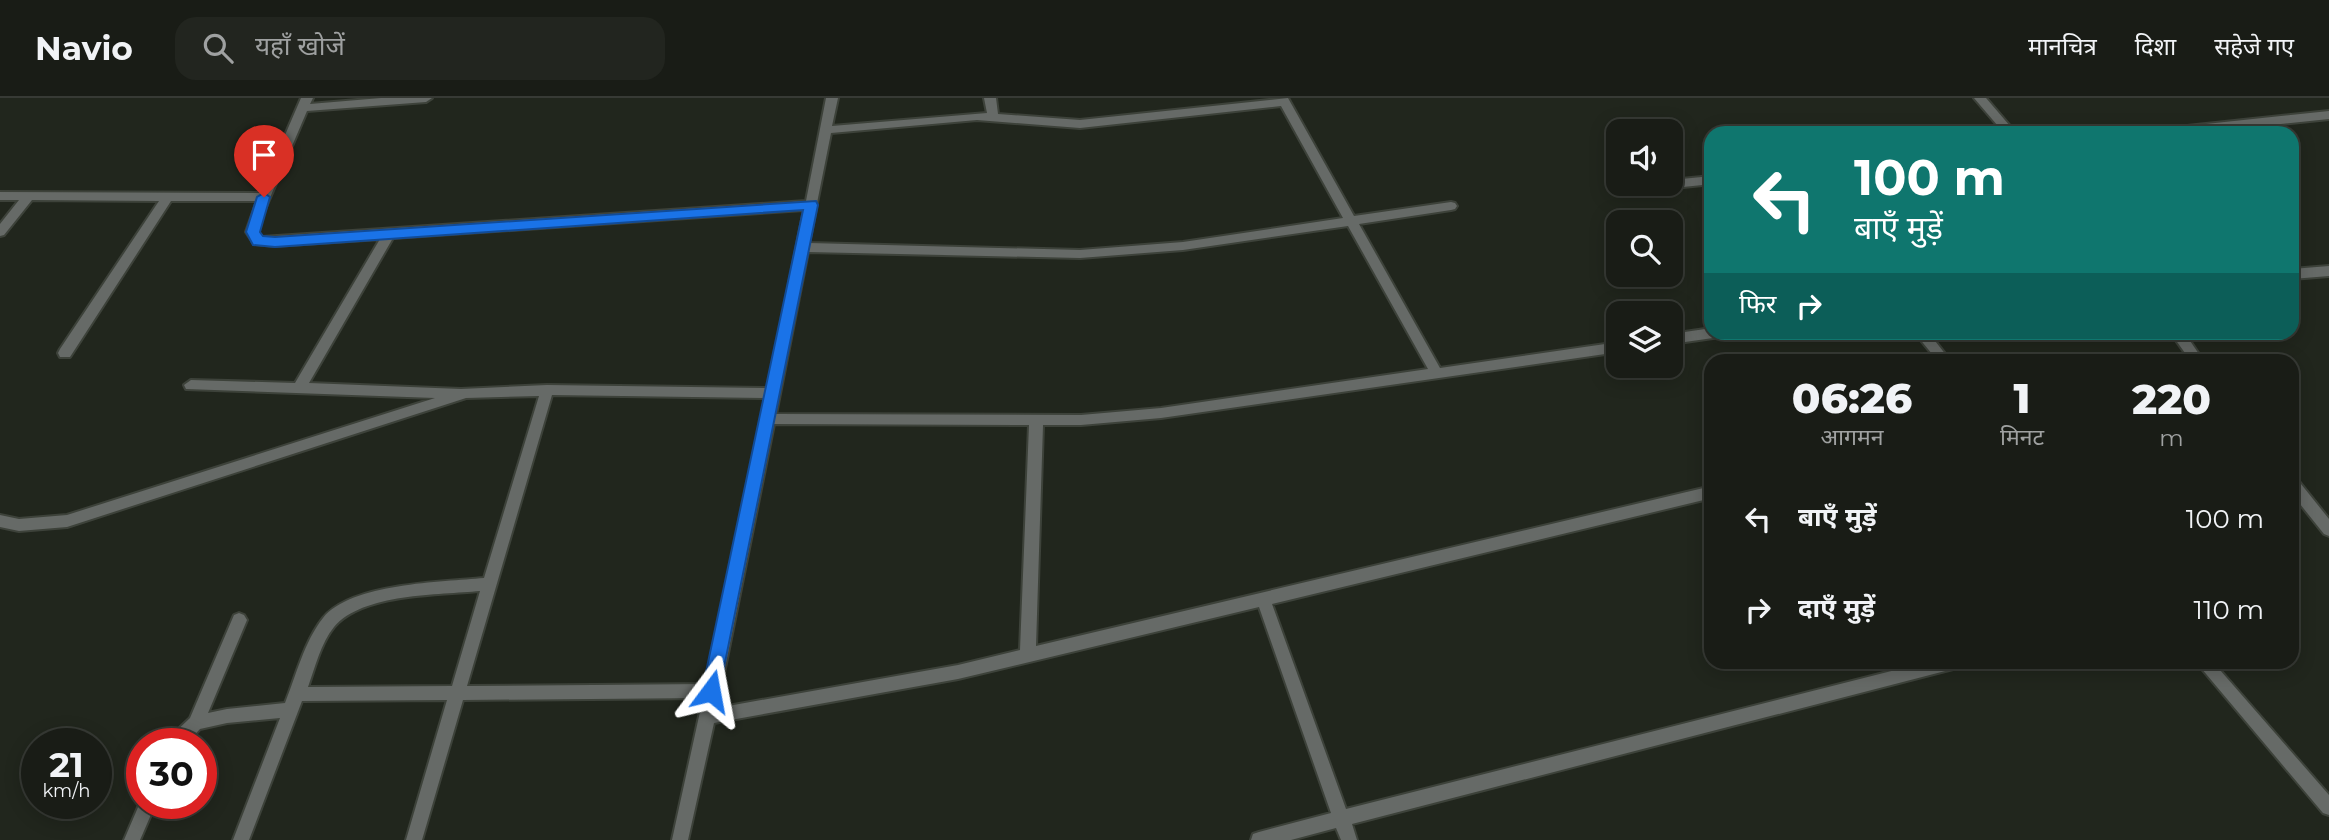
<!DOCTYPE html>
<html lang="hi">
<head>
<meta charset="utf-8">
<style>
  :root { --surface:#191c16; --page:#22251f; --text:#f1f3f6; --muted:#9fa1a1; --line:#373a35 }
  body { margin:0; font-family:Montserrat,"Noto Sans Devanagari",sans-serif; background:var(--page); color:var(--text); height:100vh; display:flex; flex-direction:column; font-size:26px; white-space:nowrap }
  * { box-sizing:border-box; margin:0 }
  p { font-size:23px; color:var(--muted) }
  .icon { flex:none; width:38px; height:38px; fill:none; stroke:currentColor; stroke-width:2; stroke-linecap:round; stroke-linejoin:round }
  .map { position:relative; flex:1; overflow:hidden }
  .drawer { position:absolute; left:1704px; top:256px; width:595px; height:315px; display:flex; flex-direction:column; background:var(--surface); border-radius:21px; box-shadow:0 4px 18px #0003,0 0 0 2px var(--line) }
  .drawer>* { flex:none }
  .guide { position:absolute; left:1704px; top:28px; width:595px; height:214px; border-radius:21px; box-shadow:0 4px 18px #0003,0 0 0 2px var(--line); background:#0f766e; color:#fff; overflow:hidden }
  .fabs { position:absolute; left:1606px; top:21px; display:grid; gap:14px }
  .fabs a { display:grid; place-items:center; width:77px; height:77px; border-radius:14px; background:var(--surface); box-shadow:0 4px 18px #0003,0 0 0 2px var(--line); font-size:35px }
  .speed { position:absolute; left:21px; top:630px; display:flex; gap:14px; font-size:35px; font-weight:700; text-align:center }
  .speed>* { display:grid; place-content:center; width:91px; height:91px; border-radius:50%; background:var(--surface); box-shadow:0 4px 18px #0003,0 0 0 2px var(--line); line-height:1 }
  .speed small { font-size:18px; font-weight:400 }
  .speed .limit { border:10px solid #d22; background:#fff; color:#111 }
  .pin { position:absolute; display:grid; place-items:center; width:60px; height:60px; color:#fff; margin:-72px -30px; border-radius:50% 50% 50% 0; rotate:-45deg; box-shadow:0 0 7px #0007 }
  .pin .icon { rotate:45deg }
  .me { position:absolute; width:77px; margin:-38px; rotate:13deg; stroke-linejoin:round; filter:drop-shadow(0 0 5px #0008) }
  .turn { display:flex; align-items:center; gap:24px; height:147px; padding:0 35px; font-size:32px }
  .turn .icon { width:91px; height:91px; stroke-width:2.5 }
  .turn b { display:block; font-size:49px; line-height:60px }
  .then { display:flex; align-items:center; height:66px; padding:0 35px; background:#0003; gap:14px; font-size:26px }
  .eta { display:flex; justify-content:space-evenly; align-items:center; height:119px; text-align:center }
  .eta b { font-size:42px; font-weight:800; line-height:49px }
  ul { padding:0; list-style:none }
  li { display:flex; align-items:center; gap:21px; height:91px; padding:0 35px }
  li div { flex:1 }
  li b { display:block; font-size:26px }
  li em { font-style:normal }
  header { display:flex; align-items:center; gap:42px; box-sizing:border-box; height:98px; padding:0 35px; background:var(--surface); border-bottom:2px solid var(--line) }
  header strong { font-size:33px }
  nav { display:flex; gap:38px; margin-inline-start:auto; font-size:24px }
  .search { width:490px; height:63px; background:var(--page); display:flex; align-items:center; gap:18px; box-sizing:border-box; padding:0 24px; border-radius:21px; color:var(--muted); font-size:26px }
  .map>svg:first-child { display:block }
</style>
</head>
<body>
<header>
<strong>Navio</strong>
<div class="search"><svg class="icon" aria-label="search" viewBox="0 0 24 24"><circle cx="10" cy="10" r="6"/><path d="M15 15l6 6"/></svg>यहाँ खोजें</div>
<nav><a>मानचित्र</a><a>दिशा</a><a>सहेजे गए</a></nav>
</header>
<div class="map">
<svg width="2329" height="742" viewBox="0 0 2329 742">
  <rect width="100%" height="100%" fill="#21261d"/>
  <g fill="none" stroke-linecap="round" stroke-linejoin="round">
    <defs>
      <path id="minor" d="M 301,0 L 313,0 L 310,6 L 381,0 L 432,0 L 426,4 L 307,13 L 260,123 L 258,134 L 262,139 L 806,103 L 826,0 L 838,0 L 832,28 L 987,15 L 984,0 L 996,0 L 998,16 L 1080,22 L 1288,0 L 1354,118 L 1451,104 L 1455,105 L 1457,108 L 1455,111 L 1451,112 L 1359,126 L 1440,270 L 1619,244 L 1619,254 L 1161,320 L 1081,327 L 1043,327 L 1036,548 L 1712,388 L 1712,400 L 1272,506 L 1346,711 L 1927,564 L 1961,564 L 1958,569 L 1953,571 L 1352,726 L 1357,742 L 1341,742 L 1336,730 L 1291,742 L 1251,742 L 1253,736 L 1259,734 L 1331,715 L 1259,509 L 958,581 L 714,625 L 688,742 L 672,742 L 703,600 L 463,602 L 422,742 L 406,742 L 447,602 L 302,603 L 249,742 L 233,742 L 280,620 L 227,625 L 200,631 L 186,646 L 166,646 L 168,641 L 190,620 L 234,517 L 239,515 L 244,517 L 247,522 L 208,615 L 227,611 L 285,605 C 296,578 304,544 323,520 C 351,485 442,484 484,480 L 539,298 L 466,300 L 67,429 L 19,433 L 0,429 L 0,417 L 19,421 L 67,417 L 435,300 L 186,291 L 184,287 L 191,282 L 295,285 L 380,141 L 275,148 L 254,146 L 246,134 L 257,103 L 171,103 L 70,259 L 60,259 L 58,255 L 60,251 L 159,103 L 32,102 L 4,137 L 0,138 L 0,126 L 19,102 L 0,102 L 0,94 L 260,95 ZM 1281,8 L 1343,120 L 1183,144 L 1080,152 L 809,145 L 831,35 L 977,22 L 1080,30 ZM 804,112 L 768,290 L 547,287 L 461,291 L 309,285 L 393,140 ZM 1348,128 L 1428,271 L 1161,310 L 1081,317 L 776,316 L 808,154 L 1080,160 L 1183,152 ZM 552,297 L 766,300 L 707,586 L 467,588 ZM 774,326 L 1029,327 L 1020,552 L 958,567 L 717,610 ZM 480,493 L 452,588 L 308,589 C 315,569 321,545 334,529 C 363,495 439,497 480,493 Z
        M 1974,0 L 1986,0 L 2016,35 L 2004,35 Z
        M 2329,13 L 2329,21 L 2195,35 L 2153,35 L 2159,31 Z
        M 1712,78 L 1712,86 L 1654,92 L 1648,88 L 1649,86 L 1671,86 L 1671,82 Z
        M 2329,168 L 2329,178 L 2292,181 L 2292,171 Z
        M 1712,230 L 1712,234 L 1726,234 L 1720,239 L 1671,246 L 1671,236 Z
        M 1914,234 L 1928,234 L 1950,262 L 1937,262 Z
        M 2170,234 L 2184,234 L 2203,262 L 2190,262 Z
        M 2292,379 L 2297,381 L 2329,421 L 2329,438 L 2324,436 L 2292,396 Z
        M 2196,564 L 2213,564 L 2329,697 L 2329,717 L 2323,715 Z
        M 142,700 L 142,705 L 156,705 L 140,742 L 124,742 Z"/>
    </defs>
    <use href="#minor" stroke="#3d423a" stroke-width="4"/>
    <use href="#minor" fill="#666a67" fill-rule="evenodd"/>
  </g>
  <path fill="#1a73e8" stroke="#114b97" stroke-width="2" d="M 264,95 L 270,99 L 260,134 L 263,138 L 275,139 L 816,103 L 818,107 L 718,599 L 705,599 L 702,593 L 803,112 L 275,149 L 253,147 L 246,134 L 257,99 Z"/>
</svg>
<div class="fabs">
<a><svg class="icon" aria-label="sound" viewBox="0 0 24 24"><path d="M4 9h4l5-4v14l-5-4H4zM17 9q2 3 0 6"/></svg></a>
<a><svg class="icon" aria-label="search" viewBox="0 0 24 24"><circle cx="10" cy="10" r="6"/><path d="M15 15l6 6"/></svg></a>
<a><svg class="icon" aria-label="layers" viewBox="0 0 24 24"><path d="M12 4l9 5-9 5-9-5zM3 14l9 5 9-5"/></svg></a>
</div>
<div class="speed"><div>21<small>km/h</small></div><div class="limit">30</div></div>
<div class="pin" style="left:264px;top:99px;background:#d93025"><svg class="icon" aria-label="arrive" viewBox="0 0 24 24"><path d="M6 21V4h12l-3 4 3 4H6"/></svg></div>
<svg class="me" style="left:711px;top:593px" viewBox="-20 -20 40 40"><path d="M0-17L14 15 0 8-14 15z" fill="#1a73e8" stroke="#fff" stroke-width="4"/></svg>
<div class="guide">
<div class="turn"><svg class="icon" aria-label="left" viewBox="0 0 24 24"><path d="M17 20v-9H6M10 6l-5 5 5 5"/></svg><div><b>100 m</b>बाएँ मुड़ें</div></div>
<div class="then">फिर<svg class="icon" aria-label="right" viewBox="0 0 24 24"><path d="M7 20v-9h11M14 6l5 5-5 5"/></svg></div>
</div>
<section class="drawer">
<div class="eta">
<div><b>06:26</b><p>आगमन</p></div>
<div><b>1</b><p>मिनट</p></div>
<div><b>220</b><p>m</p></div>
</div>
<ul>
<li><svg class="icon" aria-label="left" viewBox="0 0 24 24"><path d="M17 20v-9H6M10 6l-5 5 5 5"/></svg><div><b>बाएँ मुड़ें</b></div><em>100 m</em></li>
<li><svg class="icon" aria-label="right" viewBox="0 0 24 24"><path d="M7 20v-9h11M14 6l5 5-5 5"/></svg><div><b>दाएँ मुड़ें</b></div><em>110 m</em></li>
</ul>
</section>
</div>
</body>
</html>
